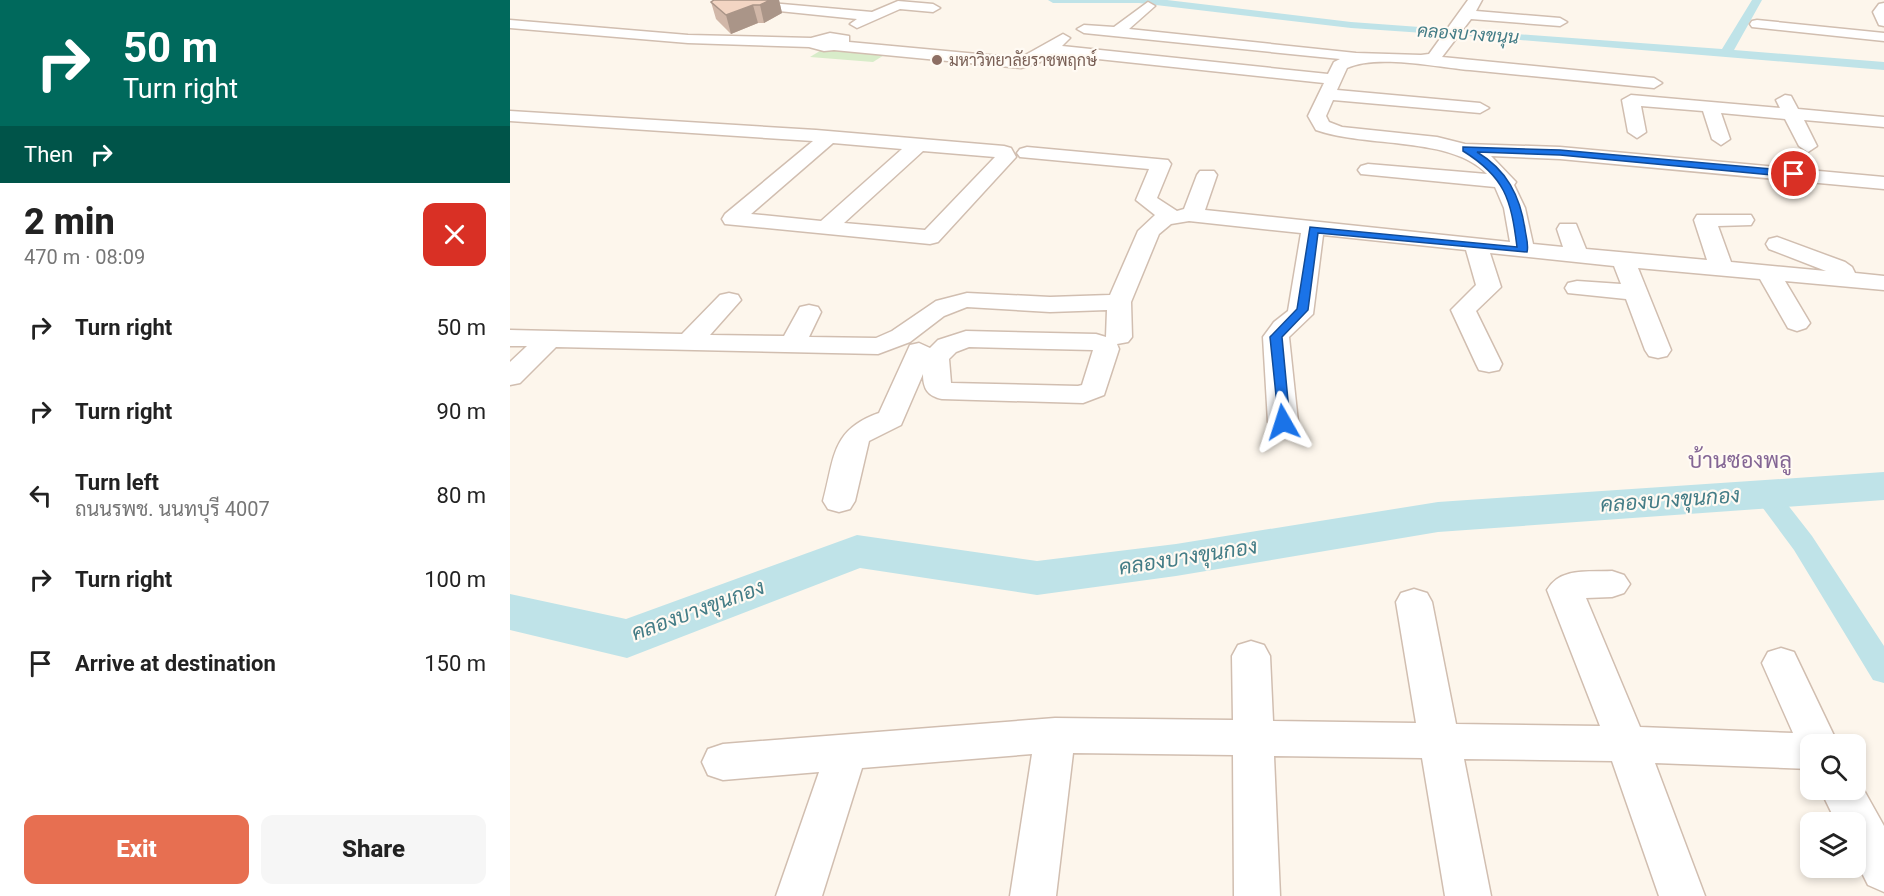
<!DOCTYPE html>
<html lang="en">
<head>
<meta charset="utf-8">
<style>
  :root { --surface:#fff; --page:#f6f6f6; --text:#222; --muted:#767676; --accent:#e76f51 }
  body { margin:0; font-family:Roboto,Sarabun,sans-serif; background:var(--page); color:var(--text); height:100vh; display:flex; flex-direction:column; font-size:22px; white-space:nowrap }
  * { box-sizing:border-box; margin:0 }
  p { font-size:20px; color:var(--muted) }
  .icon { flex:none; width:33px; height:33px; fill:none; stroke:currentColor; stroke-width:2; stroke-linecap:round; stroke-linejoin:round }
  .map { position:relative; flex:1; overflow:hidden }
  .panel { display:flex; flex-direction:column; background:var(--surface); width:510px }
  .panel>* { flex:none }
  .banner { background:#00695c; color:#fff; overflow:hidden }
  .fabs { position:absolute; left:1290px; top:734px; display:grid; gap:12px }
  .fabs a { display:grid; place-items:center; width:66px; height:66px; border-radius:12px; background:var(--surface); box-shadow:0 3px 9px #0003; font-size:30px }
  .pin { position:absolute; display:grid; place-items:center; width:51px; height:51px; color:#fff; margin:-26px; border:3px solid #fff; border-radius:50%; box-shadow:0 2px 6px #0007 }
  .me { position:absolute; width:66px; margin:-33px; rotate:354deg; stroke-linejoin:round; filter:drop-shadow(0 0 4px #0008) }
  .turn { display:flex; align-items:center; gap:21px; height:126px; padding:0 24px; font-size:27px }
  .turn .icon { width:78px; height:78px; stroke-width:2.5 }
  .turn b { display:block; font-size:42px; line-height:51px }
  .then { display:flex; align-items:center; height:57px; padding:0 24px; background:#0003; gap:12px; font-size:22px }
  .round { display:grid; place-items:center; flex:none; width:63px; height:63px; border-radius:12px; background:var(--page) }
  .headline { display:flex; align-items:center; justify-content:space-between; height:102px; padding:0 24px }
  h1 { font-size:36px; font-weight:800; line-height:45px }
  .primary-button { display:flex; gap:12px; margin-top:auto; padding:12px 24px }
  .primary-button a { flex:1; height:69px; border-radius:12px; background:var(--accent); color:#fff; font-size:24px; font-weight:800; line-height:69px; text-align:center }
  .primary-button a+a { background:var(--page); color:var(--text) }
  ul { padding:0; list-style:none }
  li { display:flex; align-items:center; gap:18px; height:84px; padding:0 24px }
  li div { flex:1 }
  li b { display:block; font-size:22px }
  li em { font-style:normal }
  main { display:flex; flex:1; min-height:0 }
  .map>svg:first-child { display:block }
</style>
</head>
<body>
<main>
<section class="panel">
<div class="banner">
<div class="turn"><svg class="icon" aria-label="right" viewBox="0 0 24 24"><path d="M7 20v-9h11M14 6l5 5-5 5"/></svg><div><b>50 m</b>Turn right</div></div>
<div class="then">Then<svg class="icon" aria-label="right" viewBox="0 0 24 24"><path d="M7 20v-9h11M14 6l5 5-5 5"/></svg></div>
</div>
<div class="headline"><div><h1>2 min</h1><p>470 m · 08:09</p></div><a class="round" style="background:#d93025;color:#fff"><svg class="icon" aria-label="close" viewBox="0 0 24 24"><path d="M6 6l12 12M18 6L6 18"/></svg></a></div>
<ul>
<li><svg class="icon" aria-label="right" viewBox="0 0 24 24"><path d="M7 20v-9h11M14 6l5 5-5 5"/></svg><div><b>Turn right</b></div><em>50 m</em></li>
<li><svg class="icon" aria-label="right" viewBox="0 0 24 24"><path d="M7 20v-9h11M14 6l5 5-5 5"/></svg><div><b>Turn right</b></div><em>90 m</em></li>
<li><svg class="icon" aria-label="left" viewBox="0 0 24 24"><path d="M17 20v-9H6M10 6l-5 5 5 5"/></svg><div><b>Turn left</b><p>ถนนรพช. นนทบุรี 4007</p></div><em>80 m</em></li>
<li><svg class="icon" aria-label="right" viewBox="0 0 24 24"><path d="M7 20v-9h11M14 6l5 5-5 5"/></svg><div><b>Turn right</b></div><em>100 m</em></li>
<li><svg class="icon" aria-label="arrive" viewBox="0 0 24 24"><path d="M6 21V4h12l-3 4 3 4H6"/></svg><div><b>Arrive at destination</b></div><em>150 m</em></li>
</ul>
<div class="primary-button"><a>Exit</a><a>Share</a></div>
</section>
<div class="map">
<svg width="1374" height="896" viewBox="0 0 1374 896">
  <rect width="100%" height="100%" fill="#fdf6ec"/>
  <path fill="#d8ecc9" d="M 318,46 L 379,52 L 363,62 L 300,57 Z"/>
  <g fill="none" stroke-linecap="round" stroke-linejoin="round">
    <path fill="#bfe3e8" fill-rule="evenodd" d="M 538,0 L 657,0 L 841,22 L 1212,49 L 1242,0 L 1252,0 L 1224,50 L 1374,62 L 1374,70 L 987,38 L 841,28 L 629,3 L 543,3 Z
      M 1254,484 L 1263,486 L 1302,536 L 1374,646 L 1374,683 L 1363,680 L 1284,550 L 1241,492 L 1245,486 Z"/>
    <path fill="#bfe3e8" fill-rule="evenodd" d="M 1374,472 L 1374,500 L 928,532 L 666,576 L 527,595 L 350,568 L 117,658 L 0,630 L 0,594 L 116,619 L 347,535 L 527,561 L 666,544 L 928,502 Z"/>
    <defs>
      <path id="minor" d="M 227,0 L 362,12 L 388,1 L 423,4 L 430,8 L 423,12 L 390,9 L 347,28 L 340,24 L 347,19 L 231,7 L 224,3 Z
        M 958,0 L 972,0 L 966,11 L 1050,18 L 1057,22 L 1050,26 L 961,19 L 932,57 L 1144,78 L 1152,83 L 1144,88 C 1083,82 1021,76 960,70 C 926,67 866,54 837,68 L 827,90 L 970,103 L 979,108 L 970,113 L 823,100 L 816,116 L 819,122 L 832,127 L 927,137 L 955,144 L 1050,147 L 1374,177 L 1374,189 L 1050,159 L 981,156 L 1006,182 L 1004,185 L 1015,208 L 1023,244 L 1053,247 L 1047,229 L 1050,224 L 1066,224 L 1076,249 L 1197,260 L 1184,220 L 1187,215 L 1241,215 L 1244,220 L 1241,225 L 1208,226 L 1221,262 L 1316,271 L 1259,249 L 1256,244 L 1259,239 L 1267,237 L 1335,262 L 1342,267 L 1345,273 L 1374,276 L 1374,290 L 1275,281 L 1300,323 L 1296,328 L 1287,331 L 1278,328 L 1250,279 L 1128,268 L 1161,350 L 1157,356 L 1148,358 L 1139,356 L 1135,350 L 1116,299 L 1058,293 L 1055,288 L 1058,283 L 1067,281 L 1111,284 L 1104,266 L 980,253 L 991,287 L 966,311 L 992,364 L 989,370 L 979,372 L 969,370 L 966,364 L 941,310 L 966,285 L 956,250 L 813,235 L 803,314 L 779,337 L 788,422 L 783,428 L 773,431 L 763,428 L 758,422 L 753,337 L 764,322 L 778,311 L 791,233 L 679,221 L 661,224 L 649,234 L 621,302 L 622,337 L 618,342 L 607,344 L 609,349 L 594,395 L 573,403 L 432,399 C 418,396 413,389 413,374 L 391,425 L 359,441 L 345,501 L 340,509 L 329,512 L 318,509 L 313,501 C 325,457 321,430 369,413 L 400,345 L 409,343 L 420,348 L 428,340 L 456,331 L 586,334 L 596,337 L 597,310 L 540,312 L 457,307 L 434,316 L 400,342 L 368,354 L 46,347 L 10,383 L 0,385 L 0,362 L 17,346 L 0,346 L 0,330 L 172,334 L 210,295 L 219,293 L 228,295 L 231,300 L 200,335 L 274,336 L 290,307 L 299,305 L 308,307 L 311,312 L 299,337 L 366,338 L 382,331 L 426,301 L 457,293 L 540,297 L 600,295 L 628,231 L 645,215 L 626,200 L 639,169 L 510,157 L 507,153 L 510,149 L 517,147 L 658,160 L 661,164 L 647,198 L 667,211 L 674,209 L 687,175 L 690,171 L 704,171 L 707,175 L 695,210 L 1000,242 L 994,208 L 985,187 L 851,174 L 848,170 L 851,166 L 858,164 L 977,174 C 941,136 857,148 806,130 L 798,116 L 814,83 L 541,54 L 530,62 L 511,68 L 324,50 L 314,51 L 299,47 L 178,43 L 0,28 L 0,20 L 178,35 L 301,38 L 320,33 L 339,36 L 339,42 L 510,58 L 553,34 L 560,38 L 552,46 L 818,74 L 824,62 L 830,59 L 574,33 L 567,29 L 574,25 L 604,27 L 638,2 L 645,6 L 619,29 L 846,53 L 911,55 L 919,54 ZM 459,347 L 583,350 L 572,385 L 568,386 L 441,383 L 439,359 L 446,352 Z
        M 1374,3 L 1374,26 L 1369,25 L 1363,12 L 1369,4 Z
        M 1247,20 L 1374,33 L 1374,41 L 1242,27 L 1240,24 L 1242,21 Z
        M 1121,95 L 1270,108 L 1266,100 L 1275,95 L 1281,96 L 1288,109 L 1374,117 L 1374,127 L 1294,120 L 1307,146 L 1298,152 L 1289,146 L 1275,119 L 1211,113 L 1220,139 L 1211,145 L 1202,139 L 1193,111 L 1131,106 L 1136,132 L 1127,138 L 1118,132 L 1112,100 Z
        M 0,111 L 306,130 L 494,146 L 501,148 L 506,157 L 428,242 L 420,244 L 215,224 L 212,219 L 215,214 L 303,141 L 0,121 ZM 323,143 L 392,149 L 311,221 L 241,214 ZM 413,151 L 485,157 L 415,230 L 334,223 Z
        M 1102,571 L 1114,575 L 1120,584 L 1114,593 L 1102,597 L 1076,598 L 1130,727 L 1283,733 L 1252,663 L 1258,652 L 1271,648 L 1284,652 L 1328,744 L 1300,744 L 1300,769 L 1145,763 L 1195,896 L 1149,896 L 1102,761 L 954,759 L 981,896 L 935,896 L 912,758 L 764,756 L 770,896 L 724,896 L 723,755 L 563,753 L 546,896 L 500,896 L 522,754 L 352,768 L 312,896 L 266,896 L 309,772 L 213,780 L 198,775 L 192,762 L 198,749 L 213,744 L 545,718 L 723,720 L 722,656 L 728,645 L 741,641 L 754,645 L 760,656 L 763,721 L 906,723 L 886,602 L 891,593 L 904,589 L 917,593 L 922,602 L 946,724 L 1090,726 L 1037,590 C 1050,567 1079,572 1102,571 Z
        M 1346,776 L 1374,826 L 1374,892 L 1358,885 L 1346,861 L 1346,822 L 1326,822 L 1310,789 L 1346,789 Z"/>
    </defs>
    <use href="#minor" stroke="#d1beb0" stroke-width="3"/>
    <use href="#minor" fill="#fff" fill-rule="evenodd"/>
  </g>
  <path fill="#d1b7a8" d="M 269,0 L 272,13 L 254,23 L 248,23 L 221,34 L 206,19 L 201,2 Z"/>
  <path fill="#aa9588" d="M 260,0 L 269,0 L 272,13 L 254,23 L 250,5 Z
    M 243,5 L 248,23 L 221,34 L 216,15 Z"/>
  <path fill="#f3d5c3" stroke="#aa9588" stroke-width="1.5" d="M 204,0 L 260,0 L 250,5 L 243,5 L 216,15 L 201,2 Z"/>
  <path fill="#1a73e8" stroke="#114b97" stroke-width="1.5" d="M 953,147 L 1050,150 L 1284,171 L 1289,174 L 1284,177 L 1050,155 L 967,152 C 997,170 1010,196 1015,229 C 1016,237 1019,245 1017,252 L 808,233 L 798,310 L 772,337 L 780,422 L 778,425 L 769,425 L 760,337 L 787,309 L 800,227 L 1007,247 C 1001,199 995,177 953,151 Z"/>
  <circle fill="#8d6e63" stroke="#fffaf3" stroke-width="2" cx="427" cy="60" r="6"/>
  <g text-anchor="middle" stroke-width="4.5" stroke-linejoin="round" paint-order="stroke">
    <g font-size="16" fill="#785e54" stroke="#fffaf3" text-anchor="start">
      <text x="439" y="66">มหาวิทยาลัยราชพฤกษ์</text>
    </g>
    <g font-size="18" font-style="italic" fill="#437c86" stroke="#fffaf3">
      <text transform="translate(958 34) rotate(4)" y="6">คลองบางขนุน</text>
    </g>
    <g font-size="21" font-style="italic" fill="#437c86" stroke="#fffaf3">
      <text transform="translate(1160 500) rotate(-4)" y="7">คลองบางขุนกอง</text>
      <text transform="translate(678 557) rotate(-9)" y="7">คลองบางขุนกอง</text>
      <text transform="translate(188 610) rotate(-20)" y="7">คลองบางขุนกอง</text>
    </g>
    <g font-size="22" fill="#846695" stroke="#fffaf3">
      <text x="1230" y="468">บ้านซองพลู</text>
    </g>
  </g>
</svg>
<div class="fabs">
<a><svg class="icon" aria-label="search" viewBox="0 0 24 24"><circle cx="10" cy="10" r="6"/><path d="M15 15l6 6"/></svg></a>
<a><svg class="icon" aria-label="layers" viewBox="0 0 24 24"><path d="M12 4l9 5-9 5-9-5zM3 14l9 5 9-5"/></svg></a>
</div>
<div class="pin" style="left:1284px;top:174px;background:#d93025"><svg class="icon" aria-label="arrive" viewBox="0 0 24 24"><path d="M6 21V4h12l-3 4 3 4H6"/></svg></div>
<svg class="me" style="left:773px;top:422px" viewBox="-20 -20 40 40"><path d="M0-17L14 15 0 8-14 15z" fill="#1a73e8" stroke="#fff" stroke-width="4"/></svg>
</div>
</main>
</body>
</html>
